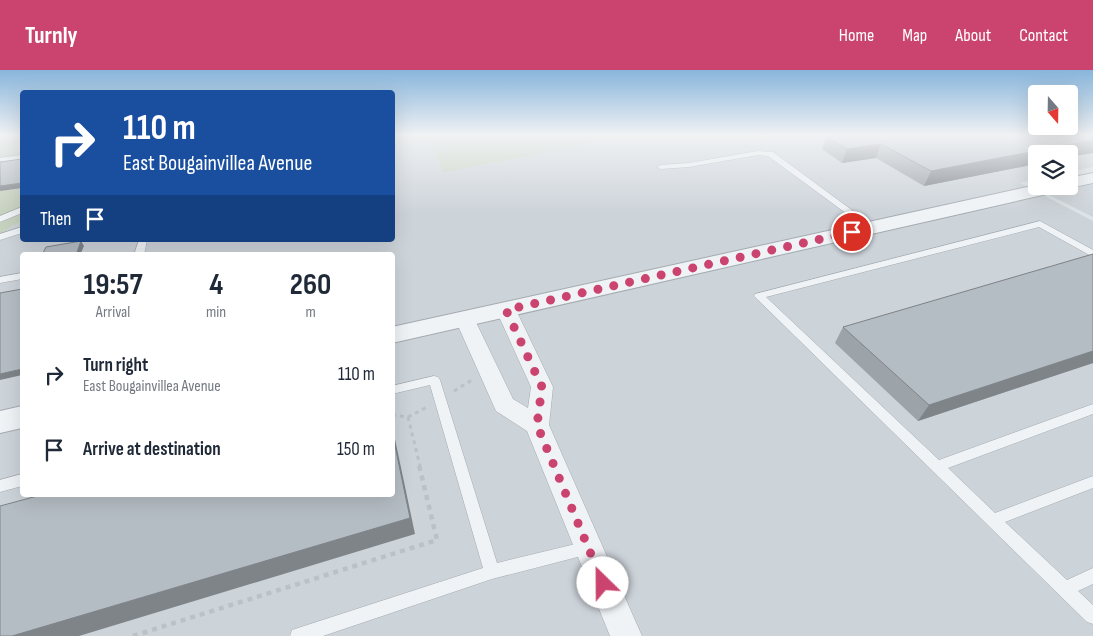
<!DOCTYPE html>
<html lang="en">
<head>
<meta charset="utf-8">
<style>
  :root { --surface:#fff; --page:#f6f6f7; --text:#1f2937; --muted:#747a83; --accent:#cb446f }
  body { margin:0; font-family:"Sofia Sans Condensed",sans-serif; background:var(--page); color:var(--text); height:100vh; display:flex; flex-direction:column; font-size:19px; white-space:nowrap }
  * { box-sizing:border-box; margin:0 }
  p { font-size:16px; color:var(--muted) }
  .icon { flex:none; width:28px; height:28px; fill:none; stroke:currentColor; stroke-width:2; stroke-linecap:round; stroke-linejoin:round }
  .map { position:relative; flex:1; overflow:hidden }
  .drawer { position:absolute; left:20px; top:182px; width:375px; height:245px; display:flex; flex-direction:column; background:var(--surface); border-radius:5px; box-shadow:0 5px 20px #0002 }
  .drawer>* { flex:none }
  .top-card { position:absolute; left:20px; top:20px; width:375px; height:152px; border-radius:5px; box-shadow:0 5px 20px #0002; background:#1a4fa0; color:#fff; overflow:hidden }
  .needle { width:32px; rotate:160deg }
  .tools { position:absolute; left:1028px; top:15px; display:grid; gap:10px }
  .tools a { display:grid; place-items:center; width:50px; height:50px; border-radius:5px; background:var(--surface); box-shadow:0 5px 20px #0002; font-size:25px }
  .pin { position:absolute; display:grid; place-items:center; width:42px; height:42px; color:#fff; margin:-21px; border:2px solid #fff; border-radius:50%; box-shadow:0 1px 5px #0007 }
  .me { position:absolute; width:55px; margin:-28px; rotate:337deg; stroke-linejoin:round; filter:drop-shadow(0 0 4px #0008) }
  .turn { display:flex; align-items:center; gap:18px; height:105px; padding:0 20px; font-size:22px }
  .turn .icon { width:65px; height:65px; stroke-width:2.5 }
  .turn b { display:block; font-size:35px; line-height:42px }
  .then { display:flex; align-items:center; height:48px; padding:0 20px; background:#0003; gap:10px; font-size:19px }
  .eta { display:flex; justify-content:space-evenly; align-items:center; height:85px; text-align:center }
  .eta b { font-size:30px; font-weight:700; line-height:35px }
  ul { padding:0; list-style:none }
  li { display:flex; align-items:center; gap:15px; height:75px; padding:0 20px }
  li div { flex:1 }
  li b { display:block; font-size:19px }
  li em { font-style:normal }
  header { display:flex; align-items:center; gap:30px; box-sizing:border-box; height:70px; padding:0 25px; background:var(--accent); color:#fff }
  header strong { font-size:24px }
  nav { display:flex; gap:28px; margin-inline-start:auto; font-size:18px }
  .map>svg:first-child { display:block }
</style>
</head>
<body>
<header>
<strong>Turnly</strong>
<nav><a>Home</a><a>Map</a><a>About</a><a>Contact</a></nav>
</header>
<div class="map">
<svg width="1093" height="566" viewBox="0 0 1093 566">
  <rect width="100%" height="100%" fill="#dee3e7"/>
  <path fill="#ccd3d9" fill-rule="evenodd" d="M 393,65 L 1093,65 L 1093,97 L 1069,102 L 1069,84 L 1036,84 L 1036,109 L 1020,113 L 1093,151 L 1093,566 L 0,566 L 0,165 L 12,156 L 22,152 L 22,170 L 392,170 ZM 22,185 L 392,185 L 392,425 L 22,425 Z
    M 1093,114 L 1093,147 L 1047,124 Z"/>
  <path fill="#c7d1bf" d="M 0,65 L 22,65 L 22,152 L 12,156 L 0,165 Z
    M 393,65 L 599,65 L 585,74 L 443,103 L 431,70 L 394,73 Z"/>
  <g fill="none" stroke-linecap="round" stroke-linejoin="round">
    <defs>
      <path id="service" d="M 758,81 L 773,82 L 876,158 L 875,160 L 869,160 L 768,86 L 758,85 L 689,97 L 661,99 L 657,97 L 661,95 L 689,93 Z
        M 22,85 L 22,89 L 0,92 L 0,88 Z
        M 22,137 L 22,143 L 0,152 L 0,146 Z
        M 1040,151 L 1093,180 L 1093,187 L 1039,157 L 766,227 L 939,390 L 1093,334 L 1093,344 L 948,398 L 995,443 L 1093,406 L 1093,418 L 1005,452 L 1067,510 L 1093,498 L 1093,514 L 1078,521 L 1093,535 L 1093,554 L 1087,552 L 754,226 L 755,224 Z
        M 22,157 L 22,163 L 0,170 L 0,164 Z
        M 139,170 L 147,170 L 144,185 L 134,185 Z
        M 22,203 L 22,209 L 0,213 L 0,207 Z
        M 434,306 L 438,307 L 440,310 L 497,493 L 588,471 L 593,473 L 596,478 L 593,483 L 492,509 L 323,566 L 290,566 L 292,560 L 298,558 L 483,498 L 430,315 L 392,324 L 392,316 Z
        M 22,404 L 22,416 L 0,422 L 0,410 Z"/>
      <path id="minor" d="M 506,234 L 513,236 L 516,240 L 553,317 L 549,355 L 642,566 L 610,566 L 527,361 L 496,341 L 455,249 L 458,244 L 465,243 L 472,244 L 513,329 L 528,338 L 531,317 L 496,240 L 499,236 Z"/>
      <path id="tertiary" d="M 1093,103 L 1093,113 L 1069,118 L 1064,117 L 1062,120 L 1056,122 L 392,273 L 392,257 L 1036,115 L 1069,116 L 1069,108 Z
        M 22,336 L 22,358 L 0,363 L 0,341 Z"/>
    </defs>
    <use href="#service" stroke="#a3abb1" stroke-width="1"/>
    <use href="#minor" stroke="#a3abb1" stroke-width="1"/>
    <use href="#tertiary" stroke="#a3abb1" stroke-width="2"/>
    <path stroke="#bcc1c6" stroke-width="3" stroke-dasharray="4 4" stroke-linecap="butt" d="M 454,321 L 472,310
      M 392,345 L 408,347 L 427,337
      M 408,347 L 420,396"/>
    <path stroke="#bcc1c6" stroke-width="4.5" stroke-dasharray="5 5" stroke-linecap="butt" d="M 133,566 L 437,470 L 419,395"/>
    <use href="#service" fill="#f0f3f6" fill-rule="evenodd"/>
    <use href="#minor" fill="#f0f3f6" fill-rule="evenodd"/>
    <use href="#tertiary" fill="#f0f3f6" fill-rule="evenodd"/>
  </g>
  <path fill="#9ca3a9" d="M 826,66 L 1036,84 L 1036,94 L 924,116 L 876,88 L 842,93 L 822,79 Z
    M 1093,184 L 1093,293 L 918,351 L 835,273 L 843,257 Z"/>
  <path fill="#7f8489" d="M 1093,70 L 1093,83 L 1069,87 L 1069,84 L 1036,84 L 1036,94 L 924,116 L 931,101 Z
    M 881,74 L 876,88 L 842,93 L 847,79 Z
    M 22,113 L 22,118 L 0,121 L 0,116 Z
    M 81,171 L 84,176 L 80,185 L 76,185 Z
    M 1093,281 L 1093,293 L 918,351 L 929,335 Z
    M 22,299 L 22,305 L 0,310 L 0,304 Z
    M 392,355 L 415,464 L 79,566 L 12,566 L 392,361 Z"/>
  <path fill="#b5bdc4" stroke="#7f8489" d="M 830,65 L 1093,65 L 1093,70 L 931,101 L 881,74 L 847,79 L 826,66 Z
    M 22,89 L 22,113 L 0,116 L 0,92 Z
    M 81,171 L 76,185 L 42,185 L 46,177 Z
    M 1093,184 L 1093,281 L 929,335 L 843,257 Z
    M 22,219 L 22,299 L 0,304 L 0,223 Z
    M 392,361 L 410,448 L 12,566 L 0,566 L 0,436 L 41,425 L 392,425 Z"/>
  <linearGradient id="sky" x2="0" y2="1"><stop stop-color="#88b5db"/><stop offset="0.45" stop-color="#f0f2f4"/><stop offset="1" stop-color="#f0f2f4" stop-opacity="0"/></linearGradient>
  <rect width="1093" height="144" fill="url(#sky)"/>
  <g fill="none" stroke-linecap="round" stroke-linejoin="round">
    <path stroke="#cb446f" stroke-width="9" stroke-dasharray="0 16.2" d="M 603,513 L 537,355 L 542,317 L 506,240 L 852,162"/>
  </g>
</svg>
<div class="tools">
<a><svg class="needle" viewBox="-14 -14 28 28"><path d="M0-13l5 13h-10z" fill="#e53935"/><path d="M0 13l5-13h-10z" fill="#747a83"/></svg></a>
<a><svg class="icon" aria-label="layers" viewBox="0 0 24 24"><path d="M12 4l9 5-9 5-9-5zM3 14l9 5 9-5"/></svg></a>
</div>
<div class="pin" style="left:852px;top:162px;background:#d93025"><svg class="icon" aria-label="arrive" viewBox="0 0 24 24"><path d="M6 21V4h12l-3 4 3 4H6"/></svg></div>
<svg class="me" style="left:603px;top:513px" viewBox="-20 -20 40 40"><circle r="19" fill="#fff"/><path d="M0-13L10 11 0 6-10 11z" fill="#cb446f"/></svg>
<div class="top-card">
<div class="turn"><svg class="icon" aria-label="right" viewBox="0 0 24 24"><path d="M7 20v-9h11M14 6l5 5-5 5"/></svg><div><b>110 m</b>East Bougainvillea Avenue</div></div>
<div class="then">Then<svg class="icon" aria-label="arrive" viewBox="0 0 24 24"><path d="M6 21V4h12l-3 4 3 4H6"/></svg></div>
</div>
<section class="drawer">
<div class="eta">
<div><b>19:57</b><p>Arrival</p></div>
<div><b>4</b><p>min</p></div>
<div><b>260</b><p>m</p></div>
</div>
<ul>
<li><svg class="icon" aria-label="right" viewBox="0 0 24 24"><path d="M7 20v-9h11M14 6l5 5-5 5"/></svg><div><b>Turn right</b><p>East Bougainvillea Avenue</p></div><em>110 m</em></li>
<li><svg class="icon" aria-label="arrive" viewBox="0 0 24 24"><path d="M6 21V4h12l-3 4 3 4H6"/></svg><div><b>Arrive at destination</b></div><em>150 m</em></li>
</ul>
</section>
</div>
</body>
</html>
